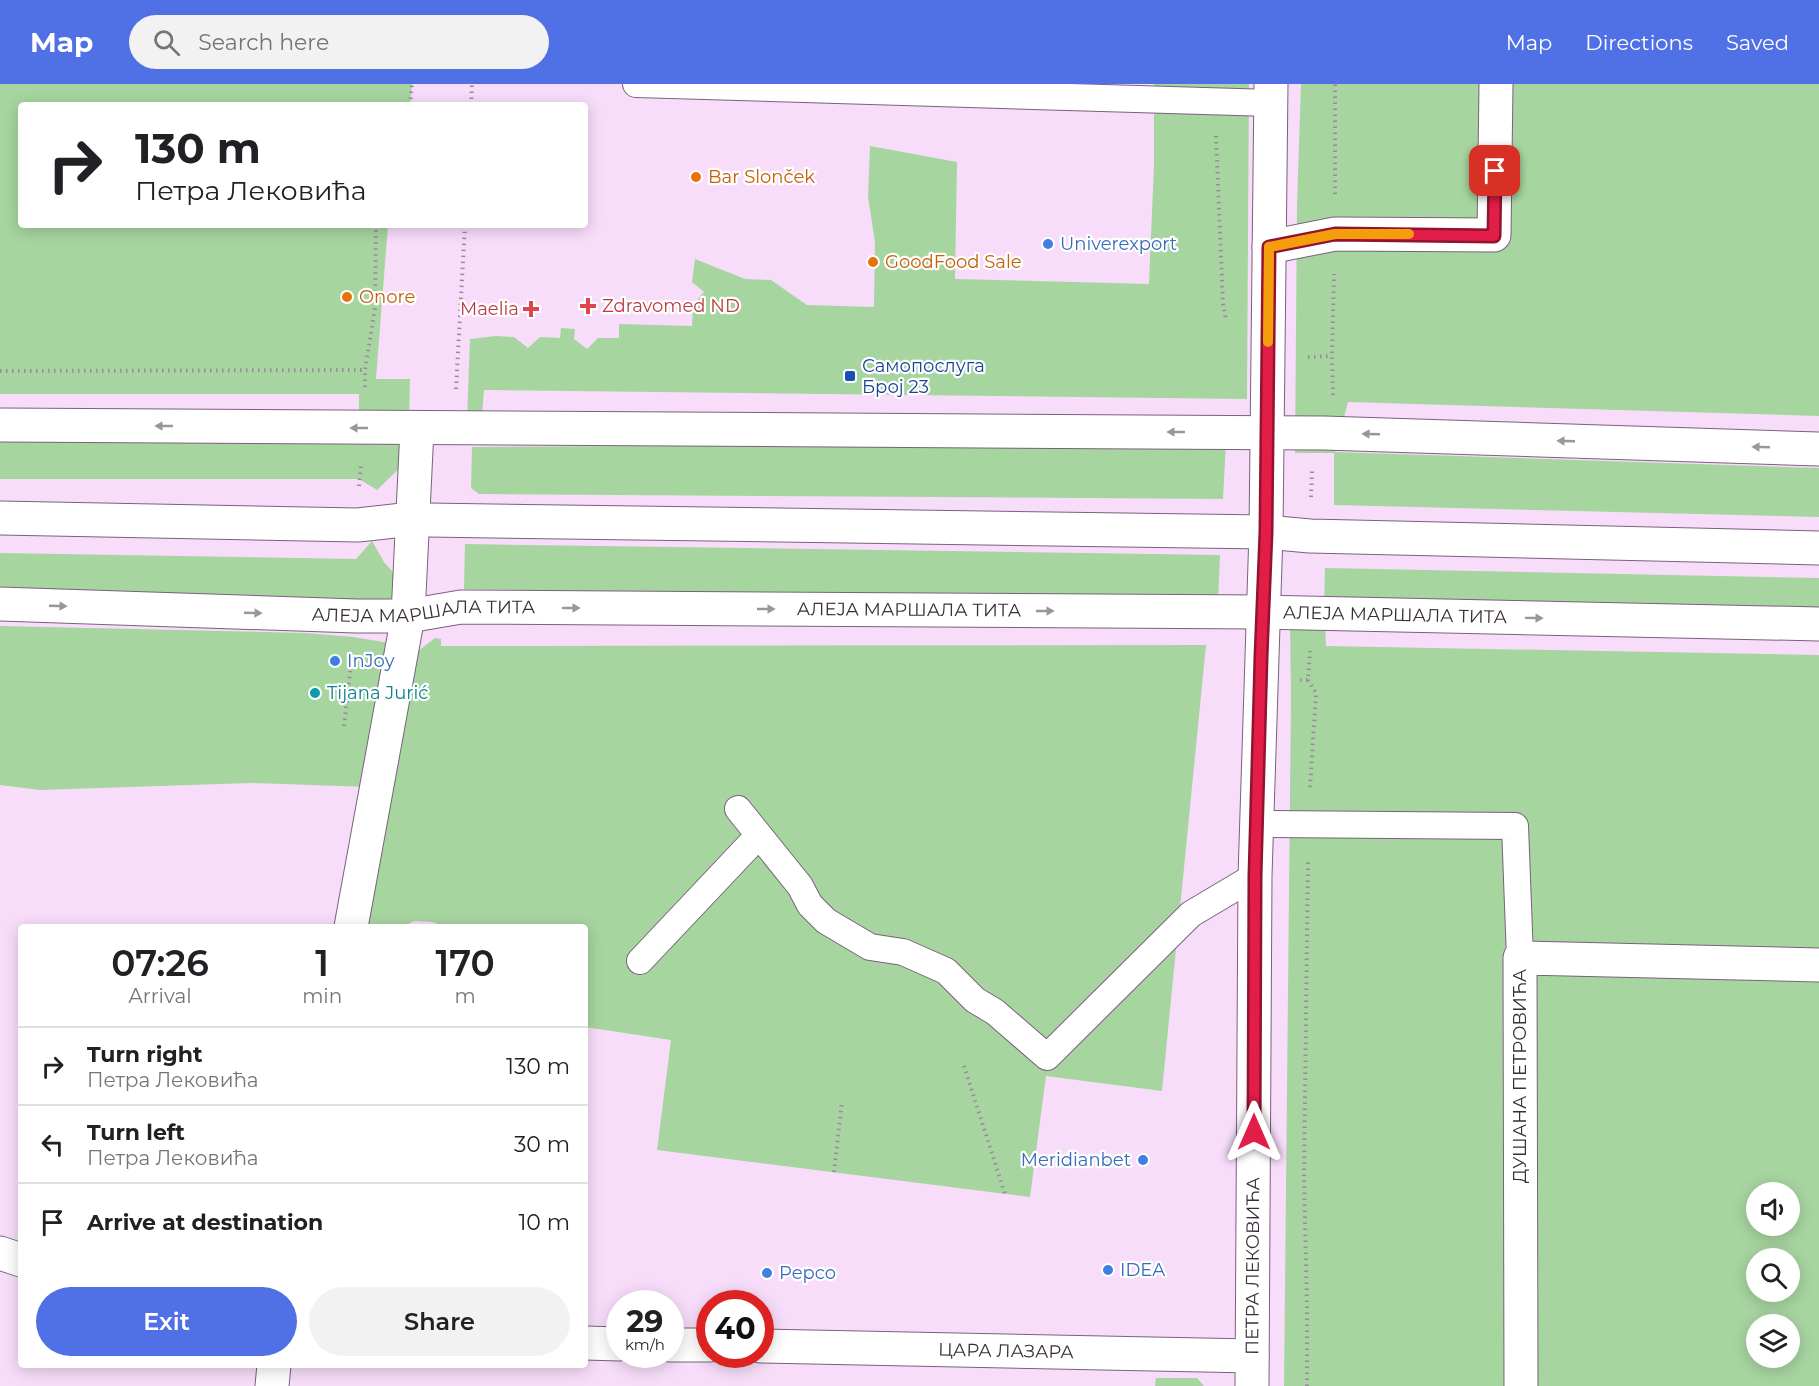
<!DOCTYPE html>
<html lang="en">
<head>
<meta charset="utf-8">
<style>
  :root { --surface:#fff; --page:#f2f2f2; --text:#202124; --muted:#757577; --line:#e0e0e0; --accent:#5071e5 }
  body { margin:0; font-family:Montserrat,sans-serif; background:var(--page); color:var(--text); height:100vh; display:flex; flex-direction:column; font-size:22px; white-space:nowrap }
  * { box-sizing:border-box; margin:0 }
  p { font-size:20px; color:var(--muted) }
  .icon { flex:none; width:33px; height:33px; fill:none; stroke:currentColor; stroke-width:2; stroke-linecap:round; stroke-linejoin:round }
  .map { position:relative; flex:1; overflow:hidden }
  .sheet { position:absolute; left:18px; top:840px; width:570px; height:444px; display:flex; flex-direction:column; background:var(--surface); border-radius:6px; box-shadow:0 3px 15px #0003 }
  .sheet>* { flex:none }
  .hud { position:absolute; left:18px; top:18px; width:570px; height:126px; border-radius:6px; box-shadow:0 3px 15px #0003; background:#fff; color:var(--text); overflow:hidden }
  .fabs { position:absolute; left:1746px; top:1098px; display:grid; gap:12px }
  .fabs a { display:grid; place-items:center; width:54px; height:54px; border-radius:50%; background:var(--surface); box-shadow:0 3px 15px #0003; font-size:30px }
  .speed { position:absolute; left:606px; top:1206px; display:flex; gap:12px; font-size:30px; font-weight:700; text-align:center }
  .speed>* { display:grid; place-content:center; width:78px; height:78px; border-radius:50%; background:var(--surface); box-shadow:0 3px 15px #0003; line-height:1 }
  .speed small { font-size:15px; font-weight:400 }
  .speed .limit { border:9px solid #d22; background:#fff; color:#111 }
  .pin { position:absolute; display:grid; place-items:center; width:51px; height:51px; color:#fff; margin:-26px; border-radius:12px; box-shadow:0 3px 9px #0006 }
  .me { position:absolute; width:66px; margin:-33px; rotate:0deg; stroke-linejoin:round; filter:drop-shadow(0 0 4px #0008) }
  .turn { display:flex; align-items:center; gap:21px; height:126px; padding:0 18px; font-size:27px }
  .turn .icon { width:78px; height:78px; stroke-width:2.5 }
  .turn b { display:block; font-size:42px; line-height:51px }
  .eta { display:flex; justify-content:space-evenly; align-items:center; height:102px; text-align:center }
  .eta b { font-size:36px; font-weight:600; line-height:42px }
  .cta { display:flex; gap:12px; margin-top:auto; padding:12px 18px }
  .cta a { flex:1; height:69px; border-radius:36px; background:var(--accent); color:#fff; font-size:24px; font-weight:600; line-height:69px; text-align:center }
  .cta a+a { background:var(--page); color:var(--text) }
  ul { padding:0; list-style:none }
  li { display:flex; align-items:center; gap:18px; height:78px; padding:0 18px; border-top:2px solid var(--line) }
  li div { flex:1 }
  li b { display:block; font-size:22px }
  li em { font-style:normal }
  header { display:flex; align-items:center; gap:36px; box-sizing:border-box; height:84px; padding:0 30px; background:var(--accent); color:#fff }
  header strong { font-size:28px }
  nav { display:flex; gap:33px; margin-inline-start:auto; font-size:21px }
  .search { width:420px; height:54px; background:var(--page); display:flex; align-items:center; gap:15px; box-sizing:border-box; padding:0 21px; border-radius:33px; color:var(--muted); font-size:22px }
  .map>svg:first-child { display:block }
</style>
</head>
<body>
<header>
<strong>Map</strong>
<div class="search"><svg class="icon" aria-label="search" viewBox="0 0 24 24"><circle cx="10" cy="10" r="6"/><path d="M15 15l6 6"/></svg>Search here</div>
<nav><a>Map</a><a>Directions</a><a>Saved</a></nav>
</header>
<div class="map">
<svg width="1819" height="1302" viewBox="0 0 1819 1302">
  <rect width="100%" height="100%" fill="#f7ddfa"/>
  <path fill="#a7d5a0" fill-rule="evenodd" d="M 0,0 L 412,0 L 410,21 L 21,21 L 21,141 L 388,141 L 376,295 L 410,295 L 409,335 L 359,337 L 359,310 L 0,310 Z
    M 1154,0 L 1249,0 L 1247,315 L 484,306 L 482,332 L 467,335 L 470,255 L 496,252 L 514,253 L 528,264 L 540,253 L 560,254 L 561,244 L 575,245 L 574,255 L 587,265 L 598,254 L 619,254 L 619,240 L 692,242 L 693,220 L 704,208 L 692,198 L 695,175 L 745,195 L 771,196 L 807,221 L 874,223 L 875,158 L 868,113 L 870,62 L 957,78 L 955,195 L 1149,200 L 1154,81 Z
    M 1301,0 L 1819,0 L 1819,332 L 1348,318 L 1335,368 L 1819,384 L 1819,433 L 1334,421 L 1334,369 L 1295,369 L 1297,121 Z
    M 0,348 L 412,351 L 409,375 L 377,406 L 359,395 L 0,395 Z
    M 1226,358 L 1223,415 L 479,410 L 471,404 L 472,363 Z
    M 372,457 L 384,478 L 401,497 L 393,528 L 0,513 L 0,469 L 356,475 Z
    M 465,460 L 1220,471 L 1218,519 L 464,505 Z
    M 1325,484 L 1819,494 L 1819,530 L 1324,520 Z
    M 1325,539 L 1326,562 L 1819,571 L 1819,1302 L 1284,1302 L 1291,612 L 1290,541 ZM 1756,1108 L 1790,1108 L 1790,1142 L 1756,1142 ZM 1756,1174 L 1790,1174 L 1790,1208 L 1756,1208 ZM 1756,1240 L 1790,1240 L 1790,1274 L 1756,1274 Z
    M 0,542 L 306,549 L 353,553 L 396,560 L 368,703 L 251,699 L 40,706 L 0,701 Z
    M 435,554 L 441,555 L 441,562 L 1206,561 L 1162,1007 L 1046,992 L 1030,1113 L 657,1066 L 671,956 L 585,943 L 585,843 L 448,843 L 432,838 L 414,837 L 403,843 L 354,841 L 408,575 Z
    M 1156,1294 L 1197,1294 L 1204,1302 L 1155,1302 Z"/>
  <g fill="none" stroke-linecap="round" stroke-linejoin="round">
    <defs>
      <path id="service" d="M 636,0 L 1271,19
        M 738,725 L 800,802 L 810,821 L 826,837 L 870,863 L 903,868 L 946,887 L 975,916 L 995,928 L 1047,973 L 1191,830 L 1255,792
        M 1257,740 L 1515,742 L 1520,874
        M 640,877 L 759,751"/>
      <path id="pedestrian" d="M 0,434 L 358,441 L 403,436 L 428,436 L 1266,448 L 1310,452 L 1819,464"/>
      <g id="minor">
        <path d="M 1269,163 L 1335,150 L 1494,151 L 1496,0"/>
        <path d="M 351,843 L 408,532 L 417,345"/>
        <path d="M 0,1169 L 21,1176"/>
        <path d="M 585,1259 L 620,1260"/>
        <path d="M 670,1261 L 710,1261"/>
        <path id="s1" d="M 760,1262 L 1252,1272"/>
        <path d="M 272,1302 L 274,1281"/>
        <path d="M 1521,1302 L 1520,874 L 1819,881"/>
      </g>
      <g id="tertiary">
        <path d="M 0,341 L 1324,349 L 1819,365"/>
        <path id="s2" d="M 0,520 L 356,532 L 408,532 L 461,523 L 1262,528 L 1819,540"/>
        <path id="s3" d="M 1252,1302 L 1255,792 L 1266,448 L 1271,0"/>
      </g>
    </defs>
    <use href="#service" stroke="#79627b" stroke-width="28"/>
    <use href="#pedestrian" stroke="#79627b" stroke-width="35"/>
    <use href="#minor" stroke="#79627b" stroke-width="35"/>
    <use href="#tertiary" stroke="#79627b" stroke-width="35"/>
    <path stroke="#9c899e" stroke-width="4" stroke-dasharray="1.5 4.5" stroke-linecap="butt" d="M 410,21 L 412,0
      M 471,21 L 472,0
      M 1216,52 L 1223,220 L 1226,236
      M 1335,110 L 1335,0
      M 1308,273 L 1332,272
      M 0,287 L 365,286 L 375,224 L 376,141
      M 365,303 L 365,286
      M 456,305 L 465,141
      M 1333,311 L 1332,272 L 1334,190
      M 359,402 L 361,382
      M 1311,413 L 1312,387
      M 1300,596 L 1308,596 L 1310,567
      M 1308,596 L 1316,609 L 1310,704
      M 344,642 L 352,572
      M 964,982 L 1005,1110
      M 834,1088 L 842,1018
      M 1307,1302 L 1307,1222 L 1304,1094 L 1308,774"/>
    <use href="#service" stroke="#fff" stroke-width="26"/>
    <use href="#pedestrian" stroke="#fff" stroke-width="33"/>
    <use href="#minor" stroke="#fff" stroke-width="33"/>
    <use href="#tertiary" stroke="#fff" stroke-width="33"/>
  </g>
  <defs><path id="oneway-solid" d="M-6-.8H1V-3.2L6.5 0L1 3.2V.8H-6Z" transform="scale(1.5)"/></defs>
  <g fill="#9c969c">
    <use href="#oneway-solid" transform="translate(164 342) rotate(-180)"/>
    <use href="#oneway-solid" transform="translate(359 344) rotate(-180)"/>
    <use href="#oneway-solid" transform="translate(1176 348) rotate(-180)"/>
    <use href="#oneway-solid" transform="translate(1371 350) rotate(-178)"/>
    <use href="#oneway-solid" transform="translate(1566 357) rotate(-178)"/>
    <use href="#oneway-solid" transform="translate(1761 363) rotate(-178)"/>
    <use href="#oneway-solid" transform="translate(58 522) rotate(2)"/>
    <use href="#oneway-solid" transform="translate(571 524)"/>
    <use href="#oneway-solid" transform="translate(766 525)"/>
    <use href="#oneway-solid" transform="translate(1045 527)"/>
    <use href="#oneway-solid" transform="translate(253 529) rotate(2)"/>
    <use href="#oneway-solid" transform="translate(1534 534) rotate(1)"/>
  </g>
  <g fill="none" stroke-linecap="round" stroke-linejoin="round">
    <defs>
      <path id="route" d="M 1254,1048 L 1255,792 L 1261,573 L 1266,448 L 1269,163 L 1335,150 L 1494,152 L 1495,87"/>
    </defs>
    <use href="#route" stroke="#92132f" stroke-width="15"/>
    <use href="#route" stroke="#e11d48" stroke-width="10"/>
    <path stroke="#f59e0b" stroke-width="10" d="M 1268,258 L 1269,163 L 1335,150 L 1409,150"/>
  </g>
  <g fill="#e8710a" stroke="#fff" stroke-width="2">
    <circle cx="696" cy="93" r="6"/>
    <circle cx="873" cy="178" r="6"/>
    <circle cx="347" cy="213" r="6"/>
  </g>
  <g fill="#3f7fe0" stroke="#fff" stroke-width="2">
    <circle cx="1048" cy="160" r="6"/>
    <circle cx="335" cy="577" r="6"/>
    <circle cx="1143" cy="1076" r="6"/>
    <circle cx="1108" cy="1186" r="6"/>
    <circle cx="767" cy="1189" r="6"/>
  </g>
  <g fill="#e0444e" stroke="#fff" stroke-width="2">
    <path d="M585 213h6v6h6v6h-6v6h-6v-6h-6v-6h6z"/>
    <path d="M528 216h6v6h6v6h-6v6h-6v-6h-6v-6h6z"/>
  </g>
  <rect fill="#1a4fb4" stroke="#fff" stroke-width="2" x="844" y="286" width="12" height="12" rx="3"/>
  <circle fill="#0f9aa8" stroke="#fff" stroke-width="2" cx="315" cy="609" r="6"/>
  <g text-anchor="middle" stroke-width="4.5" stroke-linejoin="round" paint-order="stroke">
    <g font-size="18" fill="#c56008" stroke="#fff" text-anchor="start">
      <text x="708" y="99">Bar Slonček</text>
      <text x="885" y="184">GoodFood Sale</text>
      <text x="359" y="219">Onore</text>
    </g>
    <g font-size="18" fill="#366cbe" stroke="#fff" text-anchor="start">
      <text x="1060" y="166">Univerexport</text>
      <text x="347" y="583">InJoy</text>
      <text x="1131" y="1082" text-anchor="end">Meridianbet</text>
      <text x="1120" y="1192">IDEA</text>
      <text x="779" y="1195">Pepco</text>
    </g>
    <g font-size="18" fill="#be3a42" stroke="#fff" text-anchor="start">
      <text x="602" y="228">Zdravomed ND</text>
      <text x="519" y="231" text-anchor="end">Maelia</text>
    </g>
    <g font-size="18" fill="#164399" stroke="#fff" text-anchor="start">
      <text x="862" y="288">Самопослуга<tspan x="862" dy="21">Број 23</tspan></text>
    </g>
    <g font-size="18" fill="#392e3a" stroke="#fff">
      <text dy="6" stroke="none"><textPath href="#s2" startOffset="910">АЛЕЈА МАРШАЛА ТИТА</textPath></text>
      <text dy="6" stroke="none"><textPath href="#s2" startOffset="424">АЛЕЈА МАРШАЛА ТИТА</textPath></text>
      <text dy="6" stroke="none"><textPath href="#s2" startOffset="1396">АЛЕЈА МАРШАЛА ТИТА</textPath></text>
      <text transform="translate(1520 992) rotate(-90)" y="6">ДУШАНА ПЕТРОВИЋА</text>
      <text dy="6" stroke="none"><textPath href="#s3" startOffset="120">ПЕТРА ЛЕКОВИЋА</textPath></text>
      <text dy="6" stroke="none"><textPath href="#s1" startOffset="246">ЦАРА ЛАЗАРА</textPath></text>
    </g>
    <g font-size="18" fill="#0d838f" stroke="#fff" text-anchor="start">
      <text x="327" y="615">Tijana Jurić</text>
    </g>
  </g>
</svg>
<div class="fabs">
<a><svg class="icon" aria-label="sound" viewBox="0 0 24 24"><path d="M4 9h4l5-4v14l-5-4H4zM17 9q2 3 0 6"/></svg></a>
<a><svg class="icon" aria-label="search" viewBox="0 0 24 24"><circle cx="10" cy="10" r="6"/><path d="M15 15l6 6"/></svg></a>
<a><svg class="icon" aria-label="layers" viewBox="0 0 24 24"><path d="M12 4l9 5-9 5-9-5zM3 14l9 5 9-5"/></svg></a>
</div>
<div class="speed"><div>29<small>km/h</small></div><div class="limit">40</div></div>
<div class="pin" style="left:1495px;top:87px;background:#d93025"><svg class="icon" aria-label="arrive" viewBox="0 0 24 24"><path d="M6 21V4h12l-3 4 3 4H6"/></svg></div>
<svg class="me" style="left:1254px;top:1048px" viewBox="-20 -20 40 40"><path d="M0-17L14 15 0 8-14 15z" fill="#e11d48" stroke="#fff" stroke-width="4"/></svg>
<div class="hud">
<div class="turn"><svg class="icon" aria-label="right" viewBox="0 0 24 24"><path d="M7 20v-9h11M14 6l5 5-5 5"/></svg><div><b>130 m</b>Петра Лековића</div></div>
</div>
<section class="sheet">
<div class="eta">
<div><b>07:26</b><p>Arrival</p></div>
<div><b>1</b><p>min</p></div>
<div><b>170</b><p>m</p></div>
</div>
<ul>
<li><svg class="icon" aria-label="right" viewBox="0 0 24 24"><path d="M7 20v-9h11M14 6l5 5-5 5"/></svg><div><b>Turn right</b><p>Петра Лековића</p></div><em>130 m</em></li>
<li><svg class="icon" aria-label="left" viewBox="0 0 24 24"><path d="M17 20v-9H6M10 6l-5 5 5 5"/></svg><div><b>Turn left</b><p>Петра Лековића</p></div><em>30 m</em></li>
<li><svg class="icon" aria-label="arrive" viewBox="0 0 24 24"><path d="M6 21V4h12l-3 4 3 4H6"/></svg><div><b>Arrive at destination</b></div><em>10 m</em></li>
</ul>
<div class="cta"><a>Exit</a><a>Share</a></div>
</section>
</div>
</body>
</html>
